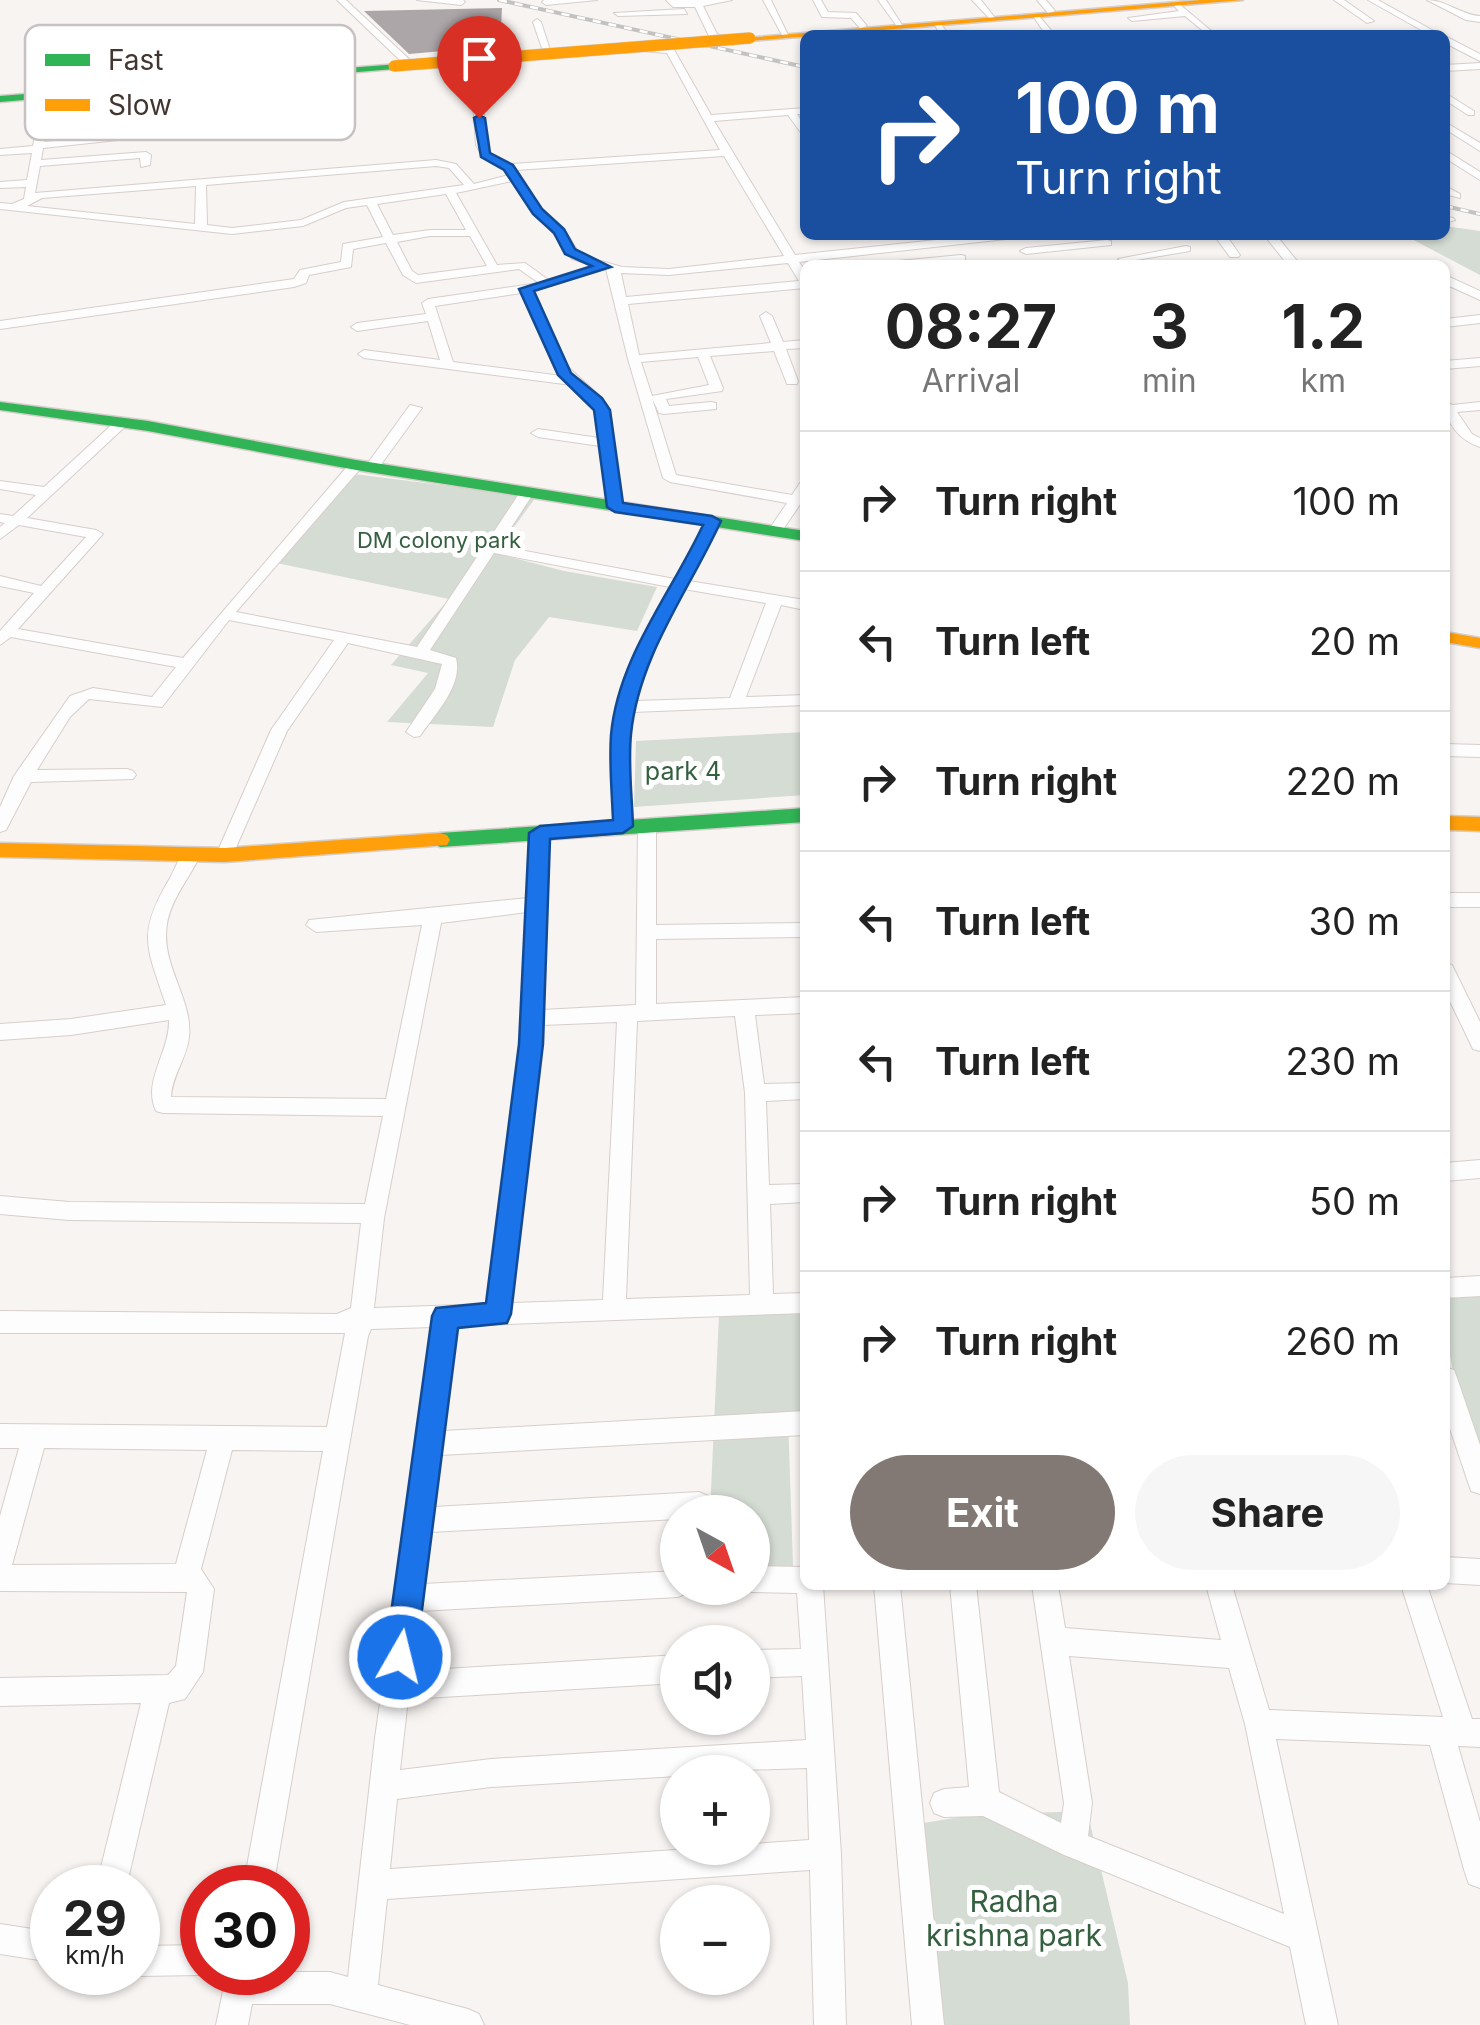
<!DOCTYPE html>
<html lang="en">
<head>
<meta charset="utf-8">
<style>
  :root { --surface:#fff; --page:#f6f6f6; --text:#222; --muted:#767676; --line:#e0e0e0; --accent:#827874 }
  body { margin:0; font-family:Inter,sans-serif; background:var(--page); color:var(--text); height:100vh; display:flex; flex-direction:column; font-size:38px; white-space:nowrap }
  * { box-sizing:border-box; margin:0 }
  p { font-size:32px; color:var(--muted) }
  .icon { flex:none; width:55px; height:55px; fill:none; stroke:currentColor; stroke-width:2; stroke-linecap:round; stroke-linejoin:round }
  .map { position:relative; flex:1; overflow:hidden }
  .panel { position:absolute; left:800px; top:260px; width:650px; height:1330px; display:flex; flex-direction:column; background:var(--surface); border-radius:15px; box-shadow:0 2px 8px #0004 }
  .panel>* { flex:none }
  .banner { position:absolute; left:800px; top:30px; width:650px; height:210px; border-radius:15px; box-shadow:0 2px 8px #0004; background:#1a4fa0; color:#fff; overflow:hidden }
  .needle { width:65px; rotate:140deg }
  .controls { position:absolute; left:660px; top:1495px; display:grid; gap:20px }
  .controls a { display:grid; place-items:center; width:110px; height:110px; border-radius:50%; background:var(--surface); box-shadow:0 2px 8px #0004; font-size:50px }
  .speed { position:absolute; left:30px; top:1865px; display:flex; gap:20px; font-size:50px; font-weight:700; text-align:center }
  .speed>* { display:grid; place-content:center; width:130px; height:130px; border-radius:50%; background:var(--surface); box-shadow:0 2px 8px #0004; line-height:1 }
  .speed small { font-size:25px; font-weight:400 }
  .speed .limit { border:15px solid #d22; background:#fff; color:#111 }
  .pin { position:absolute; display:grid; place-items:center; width:85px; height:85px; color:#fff; margin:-102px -42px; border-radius:50% 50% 50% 0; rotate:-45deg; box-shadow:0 0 10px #0007 }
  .pin .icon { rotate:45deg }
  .me { position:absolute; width:110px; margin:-55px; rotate:8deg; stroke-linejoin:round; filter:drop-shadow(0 0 8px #0008) }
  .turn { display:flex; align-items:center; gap:35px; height:210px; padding:0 50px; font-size:45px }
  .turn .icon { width:130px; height:130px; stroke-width:2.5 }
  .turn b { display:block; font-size:70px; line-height:85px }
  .eta { display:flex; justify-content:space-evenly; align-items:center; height:170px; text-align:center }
  .eta b { font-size:60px; font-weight:700; line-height:70px }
  .primary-button { display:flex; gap:20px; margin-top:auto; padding:20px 50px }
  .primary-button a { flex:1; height:115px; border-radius:60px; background:var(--accent); color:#fff; font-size:40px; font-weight:700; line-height:115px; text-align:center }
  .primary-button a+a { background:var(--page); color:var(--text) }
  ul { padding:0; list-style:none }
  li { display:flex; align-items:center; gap:30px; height:140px; padding:0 50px; border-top:2px solid var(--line) }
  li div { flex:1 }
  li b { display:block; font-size:38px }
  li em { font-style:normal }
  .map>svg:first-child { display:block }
</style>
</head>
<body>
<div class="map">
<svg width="1480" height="2025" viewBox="0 0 1480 2025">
  <rect width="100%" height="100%" fill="#f8f4f2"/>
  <path fill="#d4dcd3" d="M 1445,226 L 1480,231 L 1480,275 L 1404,235 L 1445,235 Z
    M 346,473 L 536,497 L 495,553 L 564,571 L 657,587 L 637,631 L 549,617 L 515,660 L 493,727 L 387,722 L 428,673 L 391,665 L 449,599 L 267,561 Z
    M 805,732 L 805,795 L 634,807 L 636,741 Z
    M 1445,1289 L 1480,1289 L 1480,1466 C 1459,1402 1445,1357 1445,1289 Z
    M 805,1312 L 805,1415 L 788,1416 L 793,1566 L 753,1566 L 752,1512 L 710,1512 L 719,1315 Z
    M 1087,1811 L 1128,1983 L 1130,2025 L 928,2025 L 917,1824 L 973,1815 Z"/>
  <path fill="#ada6a9" d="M 502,8 L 500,46 L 409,54 L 364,11 Z"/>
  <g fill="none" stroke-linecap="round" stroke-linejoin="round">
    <defs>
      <path id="street" d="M 337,0 L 346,0 L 410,60 L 410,64 L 404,64 Z
        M 417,0 L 463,0 L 465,2 L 461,5 Z
        M 544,0 L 597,0 L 546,5 L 542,2 Z
        M 666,0 L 732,0 L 703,6 L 717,34 L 738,42 L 733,45 L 710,38 L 695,7 L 673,7 Z
        M 763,0 L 771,0 L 788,35 L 782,35 Z
        M 813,0 L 821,0 L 828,12 L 856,13 L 867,26 L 860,28 L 851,18 L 822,17 Z
        M 878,0 L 886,0 L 902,25 L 896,25 Z
        M 972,0 L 981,0 L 995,18 L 989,18 Z
        M 1037,0 L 1046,0 L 1055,11 L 1048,13 Z
        M 1334,0 L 1344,0 L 1374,21 L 1367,23 Z
        M 1368,0 L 1378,0 L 1441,35 L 1430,35 Z
        M 1427,0 C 1446,0 1461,15 1480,16 L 1480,22 L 1466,20 Z
        M 1178,3 L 1216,35 L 1208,35 L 1185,16 L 1132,21 L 1128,18 L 1179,11 L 1174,6 Z
        M 684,9 L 687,14 L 618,16 L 614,13 Z
        M 1033,16 L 1039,16 L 1055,35 L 1046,35 Z
        M 537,19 L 541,22 L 551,53 L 543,51 L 533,22 Z
        M 934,23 L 940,23 L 949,35 L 940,35 Z
        M 1445,36 L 1480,54 L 1480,61 L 1445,43 Z
        M 646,46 L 673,48 L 711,115 L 805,108 L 805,114 L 797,114 L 805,127 L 805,138 L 788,115 L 714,121 L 795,255 L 983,235 L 1021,235 L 1015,238 L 799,262 L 805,271 L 805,288 L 628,304 L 639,355 L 771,343 L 760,316 L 766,312 L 772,316 L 783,342 L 805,340 L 805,348 L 786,349 L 798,381 L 797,384 L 787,384 L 774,351 L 710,356 L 723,388 L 722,391 L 666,399 L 669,406 L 711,402 L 716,403 L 716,409 L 664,414 L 659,413 L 652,398 L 676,475 L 792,495 L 800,483 L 805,482 L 805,497 L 780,534 L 768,531 L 787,503 L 670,482 L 663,478 L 628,359 L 606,269 L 533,291 L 567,366 L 602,398 L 609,410 L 622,507 L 615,511 L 608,507 L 600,446 L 538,437 L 531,433 L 538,429 L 599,438 L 595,410 L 572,385 L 364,358 L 358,354 L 364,350 L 440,360 L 428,321 L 357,331 L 351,327 L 357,323 L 426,314 L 422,303 L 428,299 L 539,283 L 519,269 L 416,283 L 403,275 L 386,243 L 353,249 L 351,267 L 309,275 L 306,283 L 294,287 L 0,329 L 0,321 L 294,279 L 300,270 L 341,262 L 343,244 L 383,237 L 367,205 L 346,208 L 303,226 L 232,234 L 0,209 L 0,203 L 12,204 L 24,199 L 26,187 L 0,188 L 0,182 L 27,180 L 32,153 L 0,155 L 0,149 L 33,146 L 44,90 L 52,92 L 44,142 L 178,130 L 183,133 L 43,148 L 41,160 L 146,152 L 151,155 L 150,165 L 141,167 L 140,158 L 40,166 L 35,193 L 436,160 L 456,164 L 474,184 L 509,175 C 500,161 483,161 476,145 L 470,56 L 475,53 L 480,56 L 486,145 L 489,152 L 511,164 L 720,150 L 667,53 L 643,51 ZM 724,156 L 784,256 L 669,269 L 622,267 L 580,255 L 564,229 L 541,209 L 516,170 ZM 436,166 L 449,168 L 464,185 L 344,202 L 301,220 L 232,228 L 207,225 L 206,185 ZM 512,181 C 531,209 554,231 572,259 L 594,266 L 550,281 L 525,263 L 497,265 L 456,193 ZM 196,186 L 195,224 L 27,206 L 42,198 ZM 446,194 L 466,230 L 430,230 L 393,235 L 377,204 ZM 430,236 L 470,236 L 487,266 L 418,275 L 412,271 L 397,242 ZM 788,263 L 799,281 L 626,297 L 621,273 L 669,275 ZM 522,293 L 555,368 L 562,376 L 453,362 L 435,306 ZM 698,357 L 709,385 L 652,396 L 641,362 Z
        M 1480,63 L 1480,69 L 1445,71 L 1445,65 Z
        M 315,66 L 318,71 L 207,82 L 202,79 Z
        M 1445,93 L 1474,111 L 1474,115 L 1468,115 L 1445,100 Z
        M 1445,122 L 1480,143 L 1480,151 L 1445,129 Z
        M 1445,150 L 1480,172 L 1480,180 L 1445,158 Z
        M 1445,186 L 1460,194 L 1460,198 L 1445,194 Z
        M 1445,217 L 1453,218 L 1455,220 L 1445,223 Z
        M 1214,235 L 1226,235 L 1240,255 L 1238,257 L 1230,257 Z
        M 1264,235 L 1276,235 L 1297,261 L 1295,263 L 1276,265 L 1284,260 Z
        M 1107,240 L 1111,241 L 1111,245 L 1026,254 L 1020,251 L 1026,248 Z
        M 1186,246 L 1190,247 L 1190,251 L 1124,262 L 1118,259 Z
        M 961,255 L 965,256 L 965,260 L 882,265 L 888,262 Z
        M 1445,275 L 1480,291 L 1480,300 L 1445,284 Z
        M 1480,315 L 1480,323 L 1445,327 L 1445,319 Z
        M 1480,358 L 1480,366 L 1445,369 L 1445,361 Z
        M 1445,400 L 1452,405 L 1480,402 L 1480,410 L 1457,412 L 1472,434 L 1480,438 L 1480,447 C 1459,440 1445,423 1445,400 Z
        M 410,405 L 422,408 L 377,470 L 367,470 L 365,467 Z
        M 117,420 L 129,423 L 27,518 L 96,530 L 103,534 L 18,629 L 183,658 L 351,462 L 356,461 L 363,465 L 361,468 L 236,612 L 417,647 L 523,488 L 535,491 L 499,546 L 675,579 L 706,521 L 713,517 L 720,521 L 689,581 L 805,600 L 805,610 L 781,605 L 746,697 L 805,695 L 805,705 L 633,712 L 628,751 L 632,827 L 629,831 L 617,831 C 611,818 613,800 612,785 C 608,711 634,651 670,587 L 494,553 L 430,650 L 456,658 C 463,686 435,714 420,736 L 414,737 L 406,732 L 435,689 L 442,664 L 348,643 L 287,731 L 231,859 L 219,859 L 216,855 L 271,730 L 334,640 L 229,620 L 162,707 L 89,699 L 70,717 L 37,770 L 127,769 L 133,771 L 136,775 L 133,779 L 31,782 L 6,830 L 0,832 L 0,807 L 14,776 L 70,696 L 93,688 L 152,697 L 176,667 L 11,637 L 0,645 L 0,631 L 34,593 L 0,586 L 0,576 L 41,586 L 86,537 L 19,525 L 0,539 L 0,527 L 5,523 L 0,522 L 0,514 L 13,516 L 36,495 L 0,489 L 0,481 L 44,487 ZM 684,589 L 766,603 L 730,698 L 635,701 L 655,646 Z
        M 1445,744 L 1480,745 L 1480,757 L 1445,756 Z
        M 647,819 L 656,825 L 656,925 L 805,923 L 805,937 L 656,939 L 656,1004 L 805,997 L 805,1013 L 755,1015 L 764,1084 L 805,1083 L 805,1099 L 766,1101 L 769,1185 L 805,1184 L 805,1202 L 770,1204 L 773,1294 L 805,1293 L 805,1313 L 456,1326 L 443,1431 L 805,1411 L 805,1435 L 440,1455 L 433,1507 L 699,1492 L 708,1496 L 712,1505 L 709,1512 L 678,1512 L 678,1519 L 430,1532 L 423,1584 L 678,1571 L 678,1588 L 690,1588 L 687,1593 L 678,1597 L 420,1611 L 412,1671 L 678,1655 L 678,1683 L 408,1699 L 400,1770 L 491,1759 L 806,1740 L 802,1676 L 752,1678 L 752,1650 L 801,1649 L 797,1593 L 752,1592 L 742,1588 L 752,1588 L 752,1566 L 805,1567 L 805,1585 L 823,1585 L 841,1854 L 846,2025 L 814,2025 L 810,1870 L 387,1899 L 378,1985 L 468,2009 L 479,2014 L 484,2025 L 410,2025 L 330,2004 L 252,2004 L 248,2025 L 216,2025 L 227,1972 L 330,1972 L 348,1977 L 375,1738 L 433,1327 L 371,1329 L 368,1336 L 273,1888 L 243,1888 L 323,1451 L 232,1450 L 201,1569 L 214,1589 L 203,1672 L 185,1699 L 169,1703 L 126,1888 L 96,1888 L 141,1703 L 0,1706 L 0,1678 L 168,1675 L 176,1666 L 187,1592 L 0,1591 L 0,1516 L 19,1448 L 0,1448 L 0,1424 L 327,1427 L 345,1333 L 0,1333 L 0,1311 L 337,1314 L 351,1308 L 361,1223 L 69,1220 L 0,1214 L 0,1196 L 69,1202 L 365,1204 L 383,1116 L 163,1113 L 156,1111 C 142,1081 170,1052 169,1020 L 71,1035 L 0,1040 L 0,1024 L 71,1019 L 166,1005 C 147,947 136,935 170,878 C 176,867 180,852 192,848 L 201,854 C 190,877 171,899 167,924 C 160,965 193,998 189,1037 C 187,1058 172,1075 171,1097 L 386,1099 L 422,925 L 316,932 L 306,925 L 309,920 L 528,898 L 531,833 L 540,827 L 549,833 L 542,1010 L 636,1005 L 638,825 ZM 527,912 L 521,1044 L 488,1304 L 374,1308 L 384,1218 L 441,923 ZM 735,1016 L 745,1093 L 750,1295 L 626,1299 L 637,1021 ZM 617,1022 L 603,1300 L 511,1303 L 542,1025 ZM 44,1448 L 207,1450 L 176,1564 L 12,1565 ZM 807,1768 L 809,1840 L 752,1844 L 752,1848 L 705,1848 L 390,1869 L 397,1799 L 491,1787 L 678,1776 L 678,1772 Z
        M 1445,893 L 1480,893 L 1480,907 L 1445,907 Z
        M 1445,963 L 1452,965 L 1480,1022 L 1480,1051 L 1473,1049 L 1445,991 Z
        M 1480,1160 L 1480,1178 L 1445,1181 L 1445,1163 Z
        M 1480,1276 L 1480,1296 L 1445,1298 L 1445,1278 Z
        M 1445,1367 L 1454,1370 L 1457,1378 L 1480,1445 L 1480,1494 L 1471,1491 L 1445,1414 Z
        M 1445,1557 L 1480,1559 L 1480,1585 L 1445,1583 Z
        M 874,1585 L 900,1585 L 944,2025 L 912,2025 Z
        M 950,1585 L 976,1585 L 999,1792 L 1061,1823 L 1064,1803 L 1032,1585 L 1058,1585 L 1065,1628 L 1221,1640 L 1206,1585 L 1232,1585 L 1269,1710 L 1443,1717 L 1401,1585 L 1427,1585 L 1472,1719 L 1480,1719 L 1480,1747 L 1458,1746 L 1480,1822 L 1480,1888 L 1469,1884 L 1465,1873 L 1430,1745 L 1276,1739 L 1338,2025 L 1306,2025 L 1290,1947 L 1062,1854 L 983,1816 L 944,1817 L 934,1813 L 930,1803 L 934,1793 L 944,1789 L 969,1787 ZM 1069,1656 L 1229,1668 L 1245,1724 L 1284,1914 L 1088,1836 L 1092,1803 Z
        M 0,1924 L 52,1932 L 52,1962 L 0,1954 Z
        M 202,1945 L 202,1972 L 209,1972 L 202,1975 L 138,1976 L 129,1972 L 138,1972 L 138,1946 Z"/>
      <path id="fast" d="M 398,64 L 394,69 L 0,102 L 0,96 Z
        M 0,402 L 148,421 L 356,460 L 805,531 L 805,541 L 356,470 L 148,431 L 0,410 Z
        M 805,808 L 805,822 L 440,847 L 430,840 L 440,833 Z"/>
      <path id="slow" d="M 1201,0 L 1243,0 L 750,41 L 745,38 Z
        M 1445,632 L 1480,638 L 1480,648 L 1445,642 Z
        M 1445,816 L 1480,817 L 1480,831 L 1445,830 Z
        M 440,833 L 447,835 L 450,840 L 447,845 L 225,862 L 0,857 L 0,843 L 225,848 Z"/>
    </defs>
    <use href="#street" stroke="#d6cecb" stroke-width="2"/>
    <use href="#fast" stroke="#d6cecb" stroke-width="3"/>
    <use href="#slow" stroke="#d6cecb" stroke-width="3"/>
    <use href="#street" fill="#fefdfd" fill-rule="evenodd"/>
    <use href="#fast" fill="#30b455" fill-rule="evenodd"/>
    <use href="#slow" fill="#ff9f0a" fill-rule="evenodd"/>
    <defs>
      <path id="rail" d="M 499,0 L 805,67
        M 1445,206 L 1480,214"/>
    </defs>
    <use href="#rail" stroke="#c4c2c1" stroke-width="4"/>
    <use href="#rail" stroke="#fff" stroke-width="2.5" stroke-dasharray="8" stroke-linecap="butt"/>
    <defs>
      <path id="slow-bridge" d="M 394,66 L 750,38"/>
    </defs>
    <use href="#slow-bridge" stroke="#d6cecb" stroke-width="12" stroke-linecap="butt"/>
    <use href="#slow-bridge" stroke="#ff9f0a" stroke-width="11"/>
  </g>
  <path fill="#1a73e8" stroke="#114b97" stroke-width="2.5" d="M 479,115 L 485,118 L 490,153 L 513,165 L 542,209 L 564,229 L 575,249 L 611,267 L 534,291 L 571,373 L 602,398 L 610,410 L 623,503 L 712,516 L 721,521 C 689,591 639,655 631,734 C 628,764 632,796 633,826 L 623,833 L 550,839 L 543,1044 L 511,1314 L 507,1323 L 458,1328 L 416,1657 L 411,1668 L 400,1672 L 389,1668 L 385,1657 L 432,1316 L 436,1308 L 486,1303 L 519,1044 L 529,833 L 540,826 L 613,820 C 612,793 609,763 611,735 C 618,657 671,594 703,525 L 615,512 L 607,507 L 594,410 L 558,375 L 519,289 L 592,266 L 565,254 L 554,233 L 533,214 L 504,170 L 481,157 L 474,118 Z"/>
  <g text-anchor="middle" stroke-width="10" stroke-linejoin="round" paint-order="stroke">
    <g font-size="22" fill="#35603f" stroke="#fff">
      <text x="439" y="548">DM colony park</text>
    </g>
    <g font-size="25" fill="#35603f" stroke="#fff">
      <text x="683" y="780">park 4</text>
    </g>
    <g font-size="30" fill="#35603f" stroke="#fff">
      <text x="1014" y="1912">Radha<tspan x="1014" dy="34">krishna park</tspan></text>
    </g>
  </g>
  <rect x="25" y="25" width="330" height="115" rx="15" fill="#fff" stroke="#c7c2c1" stroke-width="2.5"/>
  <rect x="45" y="54" width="45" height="12" fill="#30b455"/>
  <rect x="45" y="99" width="45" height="12" fill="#ff9f0a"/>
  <g font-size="28" fill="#433530">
    <text x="108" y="70">Fast</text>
    <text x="108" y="115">Slow</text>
  </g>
</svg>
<div class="controls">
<a><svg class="needle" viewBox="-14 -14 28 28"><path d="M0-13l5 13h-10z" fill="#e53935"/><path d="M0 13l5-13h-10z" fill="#767676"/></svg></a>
<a><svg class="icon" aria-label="sound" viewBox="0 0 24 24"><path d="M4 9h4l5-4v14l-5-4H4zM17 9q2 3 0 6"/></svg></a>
<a>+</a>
<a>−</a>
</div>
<div class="speed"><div>29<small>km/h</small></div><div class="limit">30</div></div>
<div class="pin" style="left:479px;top:118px;background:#d93025"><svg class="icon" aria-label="arrive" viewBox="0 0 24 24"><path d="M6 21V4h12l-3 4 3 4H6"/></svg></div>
<svg class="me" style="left:400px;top:1657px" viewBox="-20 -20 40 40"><circle r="17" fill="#1a73e8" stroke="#fff" stroke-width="3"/><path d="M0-11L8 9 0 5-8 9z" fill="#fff"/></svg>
<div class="banner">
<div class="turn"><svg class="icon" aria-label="right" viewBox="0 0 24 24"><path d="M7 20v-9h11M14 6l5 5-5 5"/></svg><div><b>100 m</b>Turn right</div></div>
</div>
<section class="panel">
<div class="eta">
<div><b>08:27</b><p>Arrival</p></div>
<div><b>3</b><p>min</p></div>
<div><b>1.2</b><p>km</p></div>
</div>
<ul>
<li><svg class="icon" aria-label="right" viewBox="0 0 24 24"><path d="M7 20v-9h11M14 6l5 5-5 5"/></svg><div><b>Turn right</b></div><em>100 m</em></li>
<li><svg class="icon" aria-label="left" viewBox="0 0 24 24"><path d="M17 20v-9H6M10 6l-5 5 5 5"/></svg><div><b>Turn left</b></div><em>20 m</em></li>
<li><svg class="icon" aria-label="right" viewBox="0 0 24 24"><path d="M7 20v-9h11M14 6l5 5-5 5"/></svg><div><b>Turn right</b></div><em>220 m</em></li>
<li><svg class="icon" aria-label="left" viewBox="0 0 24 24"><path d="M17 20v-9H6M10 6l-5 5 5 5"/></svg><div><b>Turn left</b></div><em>30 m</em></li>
<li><svg class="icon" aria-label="left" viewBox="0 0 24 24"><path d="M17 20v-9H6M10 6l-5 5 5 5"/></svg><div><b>Turn left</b></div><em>230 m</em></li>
<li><svg class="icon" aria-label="right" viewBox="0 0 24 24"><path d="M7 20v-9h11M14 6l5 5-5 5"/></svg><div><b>Turn right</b></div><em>50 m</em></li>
<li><svg class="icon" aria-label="right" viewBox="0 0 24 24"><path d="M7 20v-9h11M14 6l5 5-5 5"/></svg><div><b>Turn right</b></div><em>260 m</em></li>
</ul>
<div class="primary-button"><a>Exit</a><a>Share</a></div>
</section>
</div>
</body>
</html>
